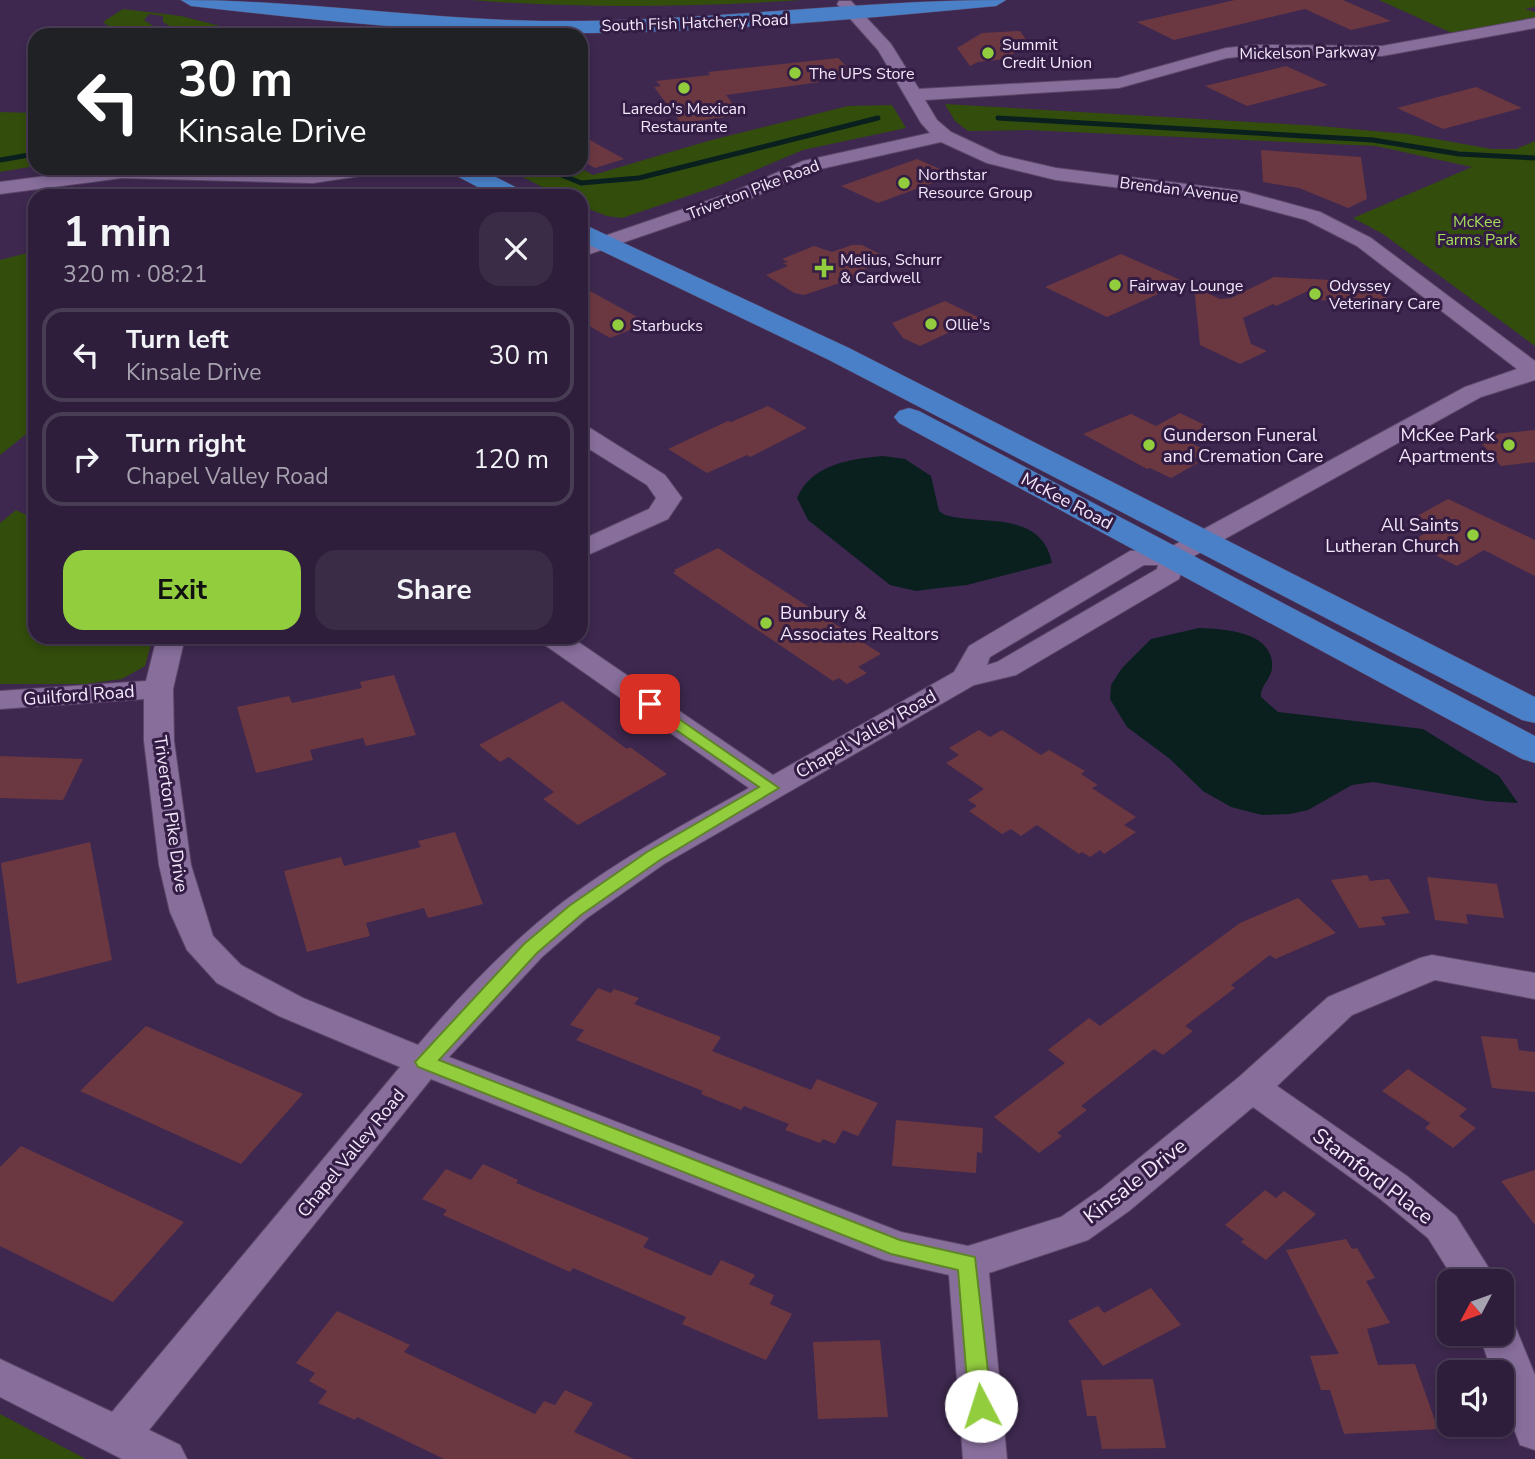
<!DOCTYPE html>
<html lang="en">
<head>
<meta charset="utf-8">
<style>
  :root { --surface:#2e1e3b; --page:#3a2b46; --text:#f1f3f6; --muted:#a7a2af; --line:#493c55; --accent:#92cd3e }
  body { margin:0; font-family:"Nunito Sans",sans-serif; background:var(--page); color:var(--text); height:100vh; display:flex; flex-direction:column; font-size:26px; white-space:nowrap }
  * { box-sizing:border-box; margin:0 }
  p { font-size:23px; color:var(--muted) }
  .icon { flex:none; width:38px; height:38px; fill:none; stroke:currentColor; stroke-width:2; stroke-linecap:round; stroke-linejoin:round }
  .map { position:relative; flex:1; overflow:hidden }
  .details { position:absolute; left:28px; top:189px; width:560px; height:455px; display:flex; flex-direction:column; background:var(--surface); border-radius:21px; box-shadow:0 4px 10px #0003,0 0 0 2px var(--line) }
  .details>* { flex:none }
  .top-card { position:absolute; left:28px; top:28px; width:560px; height:147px; border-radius:21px; box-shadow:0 4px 10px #0003,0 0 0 2px var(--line); background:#202124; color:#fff; overflow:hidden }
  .needle { width:46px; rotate:229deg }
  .buttons { position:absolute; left:1437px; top:1269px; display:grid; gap:14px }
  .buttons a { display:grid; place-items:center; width:77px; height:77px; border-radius:14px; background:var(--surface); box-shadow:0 4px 10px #0003,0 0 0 2px var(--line); font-size:35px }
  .pin { position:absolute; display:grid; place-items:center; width:60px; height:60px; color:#fff; margin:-30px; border-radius:14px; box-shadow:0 4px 10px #0006 }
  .me { position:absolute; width:77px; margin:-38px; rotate:355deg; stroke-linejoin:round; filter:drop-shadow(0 0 5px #0008) }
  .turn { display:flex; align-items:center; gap:24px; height:147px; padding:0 35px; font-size:32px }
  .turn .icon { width:91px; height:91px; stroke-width:2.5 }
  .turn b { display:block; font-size:49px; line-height:60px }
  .round { display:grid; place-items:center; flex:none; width:74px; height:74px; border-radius:21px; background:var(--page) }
  .head { display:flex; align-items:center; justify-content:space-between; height:119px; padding:0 35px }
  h1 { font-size:42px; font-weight:700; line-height:52px }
  .action { display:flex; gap:14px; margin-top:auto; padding:14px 35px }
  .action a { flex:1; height:80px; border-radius:21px; background:var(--accent); color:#111; font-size:28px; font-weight:700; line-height:80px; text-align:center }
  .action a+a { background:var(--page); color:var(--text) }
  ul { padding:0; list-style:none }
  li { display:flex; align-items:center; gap:21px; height:94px; margin:0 14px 10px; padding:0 21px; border:4px solid var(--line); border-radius:21px }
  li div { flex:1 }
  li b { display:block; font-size:26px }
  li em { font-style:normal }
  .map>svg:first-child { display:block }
</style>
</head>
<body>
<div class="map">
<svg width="1535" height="1459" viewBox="0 0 1535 1459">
  <rect width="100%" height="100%" fill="#3e284f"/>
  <path fill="#334d0c" d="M 471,0 L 801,0 C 690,7 582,9 471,0 Z
    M 1379,0 L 1535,0 L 1535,7 L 1525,9 L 1535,12 L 1535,18 L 1454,34 Z
    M 123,9 L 181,16 L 224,27 L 221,35 L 188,35 L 189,31 C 177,26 176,31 163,22 L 163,16 L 149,14 L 144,20 L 167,35 L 106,33 L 110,27 L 103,22 Z
    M 945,104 L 1319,126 L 1407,134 L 1492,149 L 1516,149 L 1535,141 L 1535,346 L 1383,234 L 1353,218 L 1472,167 L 1376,146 L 1027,130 L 968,131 L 955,121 Z
    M 892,105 L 906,128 L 803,150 L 720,185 L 622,218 L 607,216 L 581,206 L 581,196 L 560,196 L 505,168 L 580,168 L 593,175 L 708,141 L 848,106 Z
    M 0,112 L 35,113 L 35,166 L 0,172 Z
    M 35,251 L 35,427 L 0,455 L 0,260 Z
    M 16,510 L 35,519 L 35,637 L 153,637 L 145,666 L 122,679 L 85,684 L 0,684 L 0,523 Z
    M 0,1414 L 86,1459 L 0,1459 Z"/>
  <path fill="#09201f" d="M 883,456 L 905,459 L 931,476 L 939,511 L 945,515 C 982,526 1041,509 1052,563 L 967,585 L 939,588 L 916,591 L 890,585 L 808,520 L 797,498 C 812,464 850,459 883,456 Z
    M 1199,628 C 1223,629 1275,631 1272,668 C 1271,680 1260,685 1261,697 L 1278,712 L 1423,729 L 1499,776 L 1518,803 L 1486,801 L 1373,782 L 1352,785 L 1308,810 L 1290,814 L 1262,815 L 1231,807 L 1203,791 L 1170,759 L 1127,727 L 1110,699 L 1111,685 L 1122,668 L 1151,639 Z"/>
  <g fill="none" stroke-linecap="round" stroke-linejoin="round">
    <path stroke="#09201f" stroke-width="5" d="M 998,118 L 1373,140 L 1459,154 L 1535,158
      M 0,160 L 35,154
      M 545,168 L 581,183 L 639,178 L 878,118"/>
  </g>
  <path fill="#6b3841" d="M 1235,0 L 1343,0 L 1391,21 L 1351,30 L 1305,9 L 1174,40 L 1137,22 Z
    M 1020,31 L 1029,44 L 1005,59 L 978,62 L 970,66 L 957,48 L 982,33 Z
    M 838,58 L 857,77 L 726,95 L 742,115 L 681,123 L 654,87 L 661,86 L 656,81 L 710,75 L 708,72 Z
    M 1286,66 L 1328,85 L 1247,106 L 1205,86 Z
    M 1476,87 L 1522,108 L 1443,129 L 1397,108 Z
    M 581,135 L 624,159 L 595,168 L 581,160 Z
    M 1261,150 L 1361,157 L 1367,199 L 1348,208 L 1299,188 L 1263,182 Z
    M 917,159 L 954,175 L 878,203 L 841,186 Z
    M 852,245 L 862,245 L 886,257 L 881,259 L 885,261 L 861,271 L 867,274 L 804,295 L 794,293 L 766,275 L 788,266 L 783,263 L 788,262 L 782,259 L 814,246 L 832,252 Z
    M 1121,254 L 1185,282 L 1107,317 L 1045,287 Z
    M 1274,277 L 1349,281 L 1387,297 L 1362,309 L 1343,301 L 1311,300 L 1308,291 L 1276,306 L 1273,304 L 1243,318 L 1251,344 L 1267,351 L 1240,364 L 1200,345 L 1194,287 L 1220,299 L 1231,298 Z
    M 581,286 L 648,323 L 610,338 L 581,321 Z
    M 945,301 L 980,318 L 920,346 L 903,338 L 892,323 Z
    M 768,406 L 807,428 L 750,457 L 747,455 L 707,473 L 668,449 L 728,421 L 731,422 Z
    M 1180,413 L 1207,426 L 1183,439 L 1207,451 L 1192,460 L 1198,463 L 1171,478 L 1150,468 L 1147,469 L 1083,434 L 1131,414 L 1156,426 Z
    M 1535,430 L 1535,462 L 1501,466 L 1478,439 L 1487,438 L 1484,435 Z
    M 1448,499 L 1535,540 L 1535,576 L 1484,550 L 1457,566 L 1410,542 L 1437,526 L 1417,516 Z
    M 718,548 L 881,654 L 858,667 L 867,673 L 847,684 L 839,678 L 833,681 L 673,573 L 676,571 L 674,570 Z
    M 394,675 L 416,735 L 366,746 L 363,738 L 310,750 L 313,760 L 256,773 L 237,707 L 289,696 L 292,703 L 362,688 L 360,682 Z
    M 562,701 L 627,749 L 630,747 L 667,774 L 578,825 L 543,799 L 554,792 L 509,757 L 500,762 L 479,745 Z
    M 979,730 L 990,737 L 1002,730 L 1041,755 L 1049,750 L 1085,771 L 1081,774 L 1098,785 L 1092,788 L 1136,817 L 1124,825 L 1136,832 L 1104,854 L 1100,850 L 1090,857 L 1082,852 L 1079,854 L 1037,825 L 1021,836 L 1011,829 L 1002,834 L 969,811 L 977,806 L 968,800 L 984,789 L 946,763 L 959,755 L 949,748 Z
    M 0,756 L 83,759 L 63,800 L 0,798 Z
    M 455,832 L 483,904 L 428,918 L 424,908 L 366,923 L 370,936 L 307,952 L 284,871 L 341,857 L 344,866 L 421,847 L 418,841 Z
    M 90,842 L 112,960 L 17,984 L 1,863 Z
    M 1367,875 L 1370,881 L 1389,879 L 1410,913 L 1381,917 L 1386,925 L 1359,928 L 1331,880 Z
    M 1427,877 L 1497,884 L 1504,918 L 1466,914 L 1468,924 L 1435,920 Z
    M 1298,898 L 1336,933 L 1275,959 L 1270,955 L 1231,985 L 1235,988 L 1185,1026 L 1193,1031 L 1163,1055 L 1154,1049 L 1081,1106 L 1087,1110 L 1057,1133 L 1062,1136 L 1039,1153 L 994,1117 L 1065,1063 L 1048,1050 L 1089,1018 L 1100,1026 L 1240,923 Z
    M 598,988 L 611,993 L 614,989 L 639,998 L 634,1004 L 721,1037 L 712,1051 L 811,1090 L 817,1079 L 878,1103 L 858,1136 L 843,1130 L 835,1144 L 823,1139 L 820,1143 L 785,1130 L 789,1124 L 744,1106 L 741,1110 L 701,1094 L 703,1091 L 576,1040 L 584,1030 L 570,1025 Z
    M 146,1026 L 303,1094 L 241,1164 L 80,1091 Z
    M 1481,1036 L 1517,1039 L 1519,1050 L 1535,1052 L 1535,1092 L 1492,1088 Z
    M 1408,1069 L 1467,1109 L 1459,1116 L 1476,1128 L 1453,1148 L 1425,1128 L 1430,1123 L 1382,1091 Z
    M 896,1120 L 983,1128 L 982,1153 L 977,1152 L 976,1173 L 892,1166 Z
    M 21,1146 L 184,1222 L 113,1302 L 0,1246 L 0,1167 Z
    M 483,1164 L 518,1180 L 516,1183 L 649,1238 L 643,1247 L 711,1276 L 721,1260 L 755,1275 L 749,1284 L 774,1295 L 770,1304 L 792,1314 L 766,1360 L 682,1324 L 686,1317 L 573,1268 L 570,1272 L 443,1215 L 447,1210 L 422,1199 L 446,1169 L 471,1180 Z
    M 1535,1170 L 1535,1225 L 1501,1181 Z
    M 1265,1190 L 1276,1198 L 1284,1191 L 1316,1214 L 1266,1260 L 1241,1242 L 1244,1239 L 1225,1225 Z
    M 1346,1239 L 1352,1249 L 1357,1248 L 1375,1278 L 1366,1281 L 1390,1323 L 1367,1329 L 1378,1365 L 1415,1364 L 1438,1429 L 1344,1434 L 1330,1390 L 1321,1390 L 1310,1356 L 1339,1354 L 1286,1250 Z
    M 1151,1288 L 1181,1325 L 1103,1366 L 1068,1321 L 1098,1306 L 1104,1313 Z
    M 337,1311 L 410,1345 L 404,1352 L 535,1414 L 544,1401 L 555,1405 L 565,1390 L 593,1403 L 574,1432 L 634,1459 L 444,1459 L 357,1417 L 355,1420 L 318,1403 L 327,1391 L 309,1381 L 315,1373 L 296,1363 Z
    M 880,1340 L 888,1417 L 818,1419 L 813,1342 Z
    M 1153,1379 L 1166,1448 L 1102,1449 L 1096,1416 L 1087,1416 L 1081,1380 Z"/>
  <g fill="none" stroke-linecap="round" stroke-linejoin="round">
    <defs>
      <path id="minor" d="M 839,1 L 851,1 L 891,44 L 919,89 L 1118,78 L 1226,48 L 1256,45 L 1382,46 L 1535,18 L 1535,28 L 1382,56 L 1256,55 L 1227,58 L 1119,88 L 925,100 L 937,120 L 951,132 L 1000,155 L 1056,168 L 1243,191 L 1320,212 L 1371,238 L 1535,361 L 1535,380 L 1481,397 L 1185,561 L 1179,579 L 1016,675 L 974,685 L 664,864 L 587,918 L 542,957 L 449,1057 L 901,1232 L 968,1246 L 1061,1217 L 1101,1189 L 1239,1077 L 1328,997 L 1420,958 L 1432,955 L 1535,973 L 1535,999 L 1435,980 L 1352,1015 L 1277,1086 L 1407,1176 L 1456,1216 L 1497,1281 L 1455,1281 L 1428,1238 L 1379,1198 L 1253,1107 L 1129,1211 L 1088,1240 L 989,1273 L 1007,1459 L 963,1459 L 949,1275 L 884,1260 L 431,1079 L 149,1430 L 180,1445 L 187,1459 L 122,1459 L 0,1397 L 0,1359 L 112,1412 L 400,1067 L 279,1016 L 217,983 L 187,950 L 170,912 L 159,865 L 144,741 L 144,699 L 0,709 L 0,691 L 146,681 L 157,637 L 185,637 L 173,689 L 174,741 L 191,865 L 213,936 L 241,965 L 303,998 L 418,1045 C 461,994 510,943 563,902 C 621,858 686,823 749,788 L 542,643 L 538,637 L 571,637 L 773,775 L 954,672 L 969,646 L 1130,551 L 1167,549 L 1465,387 L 1517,369 L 1357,246 L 1306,220 L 1242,203 L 1056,180 L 987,163 L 941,142 L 816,170 L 747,200 L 581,257 L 581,244 L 733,192 L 803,161 L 930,133 L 921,123 L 878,50 L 837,4 ZM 1144,565 L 1158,565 L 1157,569 L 997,662 L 987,665 L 990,657 Z
        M 108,168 L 313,171 L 384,168 L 374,174 L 313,183 L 122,178 L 0,194 L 0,182 Z
        M 581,426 L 590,428 L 665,475 L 682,498 L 668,519 L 581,558 L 581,540 L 649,509 L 656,498 L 647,485 L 581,444 Z
        M 1502,1317 L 1513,1321 L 1535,1375 L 1535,1450 L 1520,1445 L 1502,1397 L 1502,1372 L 1492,1372 L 1479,1334 L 1502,1334 Z"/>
      <path id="major" d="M 181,0 C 301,0 420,19 540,21 C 696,23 851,0 1006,0 L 996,6 C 845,20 693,35 540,33 C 423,32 307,19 191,6 Z
        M 447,168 L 478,168 L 523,191 L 526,196 L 495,196 L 451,173 Z
        M 581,223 L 849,348 L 1535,697 L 1535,723 L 1522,720 L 829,360 L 581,241 Z
        M 909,408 L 919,411 L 1535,736 L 1535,763 L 1522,759 L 899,423 L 894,417 L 899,411 Z"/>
    </defs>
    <use href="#minor" stroke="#5b4768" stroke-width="2"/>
    <use href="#major" stroke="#5b4768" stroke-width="1"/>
    <use href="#minor" fill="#876e9b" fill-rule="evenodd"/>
    <use href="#major" fill="#4980c7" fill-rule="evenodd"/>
  </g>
  <path fill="#92cd3e" stroke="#5f8528" stroke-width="2" d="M 650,699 L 779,788 L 660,860 L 581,915 L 537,953 L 439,1060 L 900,1240 L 975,1257 L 992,1406 L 989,1413 L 981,1416 L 973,1413 L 969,1406 L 958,1270 L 891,1254 L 418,1067 L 415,1062 L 524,944 L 569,906 L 647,852 L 759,787 L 644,708 L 642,704 Z"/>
  <g fill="#92cd3e" stroke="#341d44" stroke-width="2.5">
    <circle cx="988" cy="53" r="7"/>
    <circle cx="795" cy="73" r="7"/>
    <circle cx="684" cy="88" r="7"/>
    <circle cx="904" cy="183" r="7"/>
    <path d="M820.5 257.5h7v7h7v7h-7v7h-7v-7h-7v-7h7z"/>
    <circle cx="1115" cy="285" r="7"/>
    <circle cx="1315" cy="294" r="7"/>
    <circle cx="931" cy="324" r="7"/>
    <circle cx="618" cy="325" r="7"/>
    <circle cx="1149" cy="445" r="7"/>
    <circle cx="1509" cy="445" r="7"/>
    <circle cx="1473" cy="535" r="7"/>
    <circle cx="766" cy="623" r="7"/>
  </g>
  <g text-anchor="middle" stroke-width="6" stroke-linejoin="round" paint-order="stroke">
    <g font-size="16" fill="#f3e8fc" stroke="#341d44">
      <text transform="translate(695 22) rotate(-2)" y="6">South Fish Hatchery Road</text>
      <text transform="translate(1308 52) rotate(-1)" y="6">Mickelson Parkway</text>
      <text transform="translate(753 189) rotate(-21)" y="6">Triverton Pike Road</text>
      <text transform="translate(1179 189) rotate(7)" y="6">Brendan Avenue</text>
    </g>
    <g font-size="16" fill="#f3e8fc" stroke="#341d44" text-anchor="start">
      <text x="1002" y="50">Summit<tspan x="1002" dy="18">Credit Union</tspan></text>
      <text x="809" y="79">The UPS Store</text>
      <text x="684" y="114" text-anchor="middle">Laredo's Mexican<tspan x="684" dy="18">Restaurante</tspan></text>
      <text x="918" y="180">Northstar<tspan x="918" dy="18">Resource Group</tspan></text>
      <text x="840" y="265">Melius, Schurr<tspan x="840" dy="18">&amp; Cardwell</tspan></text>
      <text x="1129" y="291">Fairway Lounge</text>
      <text x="1329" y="291">Odyssey<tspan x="1329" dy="18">Veterinary Care</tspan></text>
      <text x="945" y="330">Ollie's</text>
      <text x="632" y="331">Starbucks</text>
    </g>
    <g font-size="16" fill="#a5df57" stroke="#341d44">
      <text x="1477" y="227">McKee<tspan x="1477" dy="18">Farms Park</tspan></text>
    </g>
    <g font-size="18" fill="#f3e8fc" stroke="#341d44" text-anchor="start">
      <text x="1163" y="441">Gunderson Funeral<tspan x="1163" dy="21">and Cremation Care</tspan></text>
      <text x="1495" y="441" text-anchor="end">McKee Park<tspan x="1495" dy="21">Apartments</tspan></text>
      <text x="1459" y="531" text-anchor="end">All Saints<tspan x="1459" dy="21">Lutheran Church</tspan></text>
      <text x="780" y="619">Bunbury &amp;<tspan x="780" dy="21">Associates Realtors</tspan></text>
    </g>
    <g font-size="18" fill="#f3e8fc" stroke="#341d44">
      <text transform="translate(1067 501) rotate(28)" y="6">McKee Road</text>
      <text transform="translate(79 695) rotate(-4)" y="6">Guilford Road</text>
      <text transform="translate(866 734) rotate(-30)" y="6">Chapel Valley Road</text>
      <text transform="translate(171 814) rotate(82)" y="6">Triverton Pike Drive</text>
      <text transform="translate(351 1153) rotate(-51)" y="6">Chapel Valley Road</text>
    </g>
    <g font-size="21" fill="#f3e8fc" stroke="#341d44">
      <text transform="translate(1373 1176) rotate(37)" y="7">Stamford Place</text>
      <text transform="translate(1135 1181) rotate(-38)" y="7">Kinsale Drive</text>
    </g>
  </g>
</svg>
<div class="buttons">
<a><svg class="needle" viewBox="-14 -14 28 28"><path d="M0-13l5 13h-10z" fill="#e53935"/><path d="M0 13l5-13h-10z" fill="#a7a2af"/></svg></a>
<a><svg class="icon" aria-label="sound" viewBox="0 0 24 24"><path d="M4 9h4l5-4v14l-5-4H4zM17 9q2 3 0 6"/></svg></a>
</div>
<div class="pin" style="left:650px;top:704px;background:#d93025"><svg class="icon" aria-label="arrive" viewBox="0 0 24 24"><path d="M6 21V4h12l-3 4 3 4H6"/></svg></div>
<svg class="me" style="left:981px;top:1406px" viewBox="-20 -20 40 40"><circle r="19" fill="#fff"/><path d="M0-13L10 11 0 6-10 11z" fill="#92cd3e"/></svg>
<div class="top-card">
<div class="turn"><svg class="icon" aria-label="left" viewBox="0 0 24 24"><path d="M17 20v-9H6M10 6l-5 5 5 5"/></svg><div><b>30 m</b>Kinsale Drive</div></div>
</div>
<section class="details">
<div class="head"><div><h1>1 min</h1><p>320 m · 08:21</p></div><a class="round"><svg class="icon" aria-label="close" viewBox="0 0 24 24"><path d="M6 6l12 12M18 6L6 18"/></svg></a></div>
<ul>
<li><svg class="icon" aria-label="left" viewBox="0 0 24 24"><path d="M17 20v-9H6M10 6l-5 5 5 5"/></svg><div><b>Turn left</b><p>Kinsale Drive</p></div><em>30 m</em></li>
<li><svg class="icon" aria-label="right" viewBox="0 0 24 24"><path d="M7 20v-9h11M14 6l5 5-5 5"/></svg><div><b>Turn right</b><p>Chapel Valley Road</p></div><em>120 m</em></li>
</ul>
<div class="action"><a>Exit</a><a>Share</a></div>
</section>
</div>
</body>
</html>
